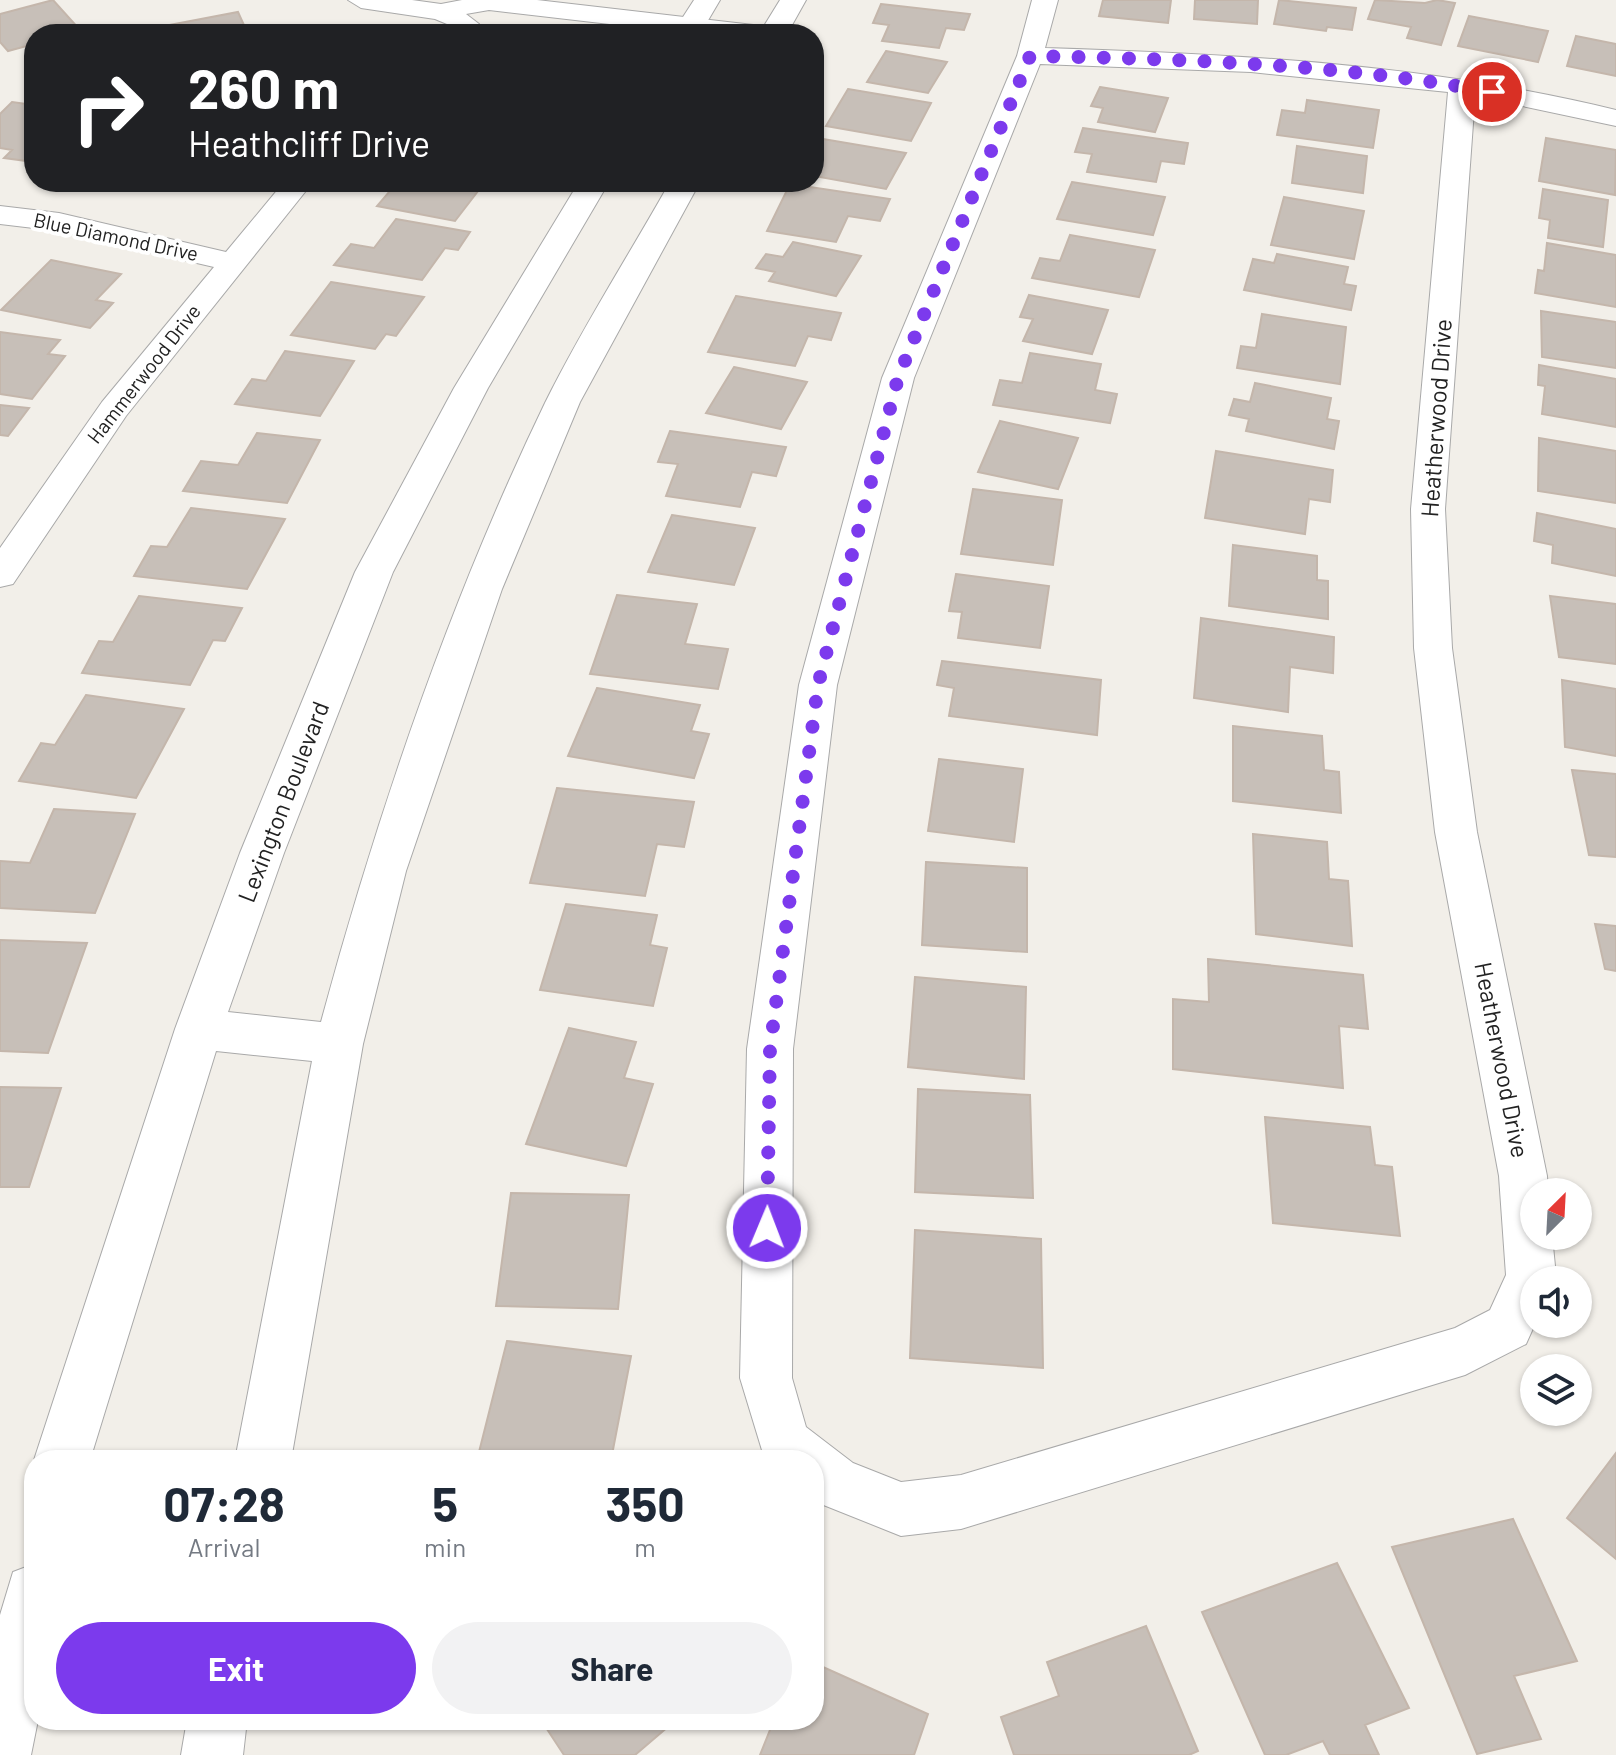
<!DOCTYPE html>
<html lang="en">
<head>
<meta charset="utf-8">
<style>
  :root { --surface:#fff; --page:#f2f2f3; --text:#1f2937; --muted:#747a83; --accent:#7c3aed }
  body { margin:0; font-family:Barlow,sans-serif; background:var(--page); color:var(--text); height:100vh; display:flex; flex-direction:column; font-size:30px; white-space:nowrap }
  * { box-sizing:border-box; margin:0 }
  p { font-size:26px; color:var(--muted) }
  .icon { flex:none; width:44px; height:44px; fill:none; stroke:currentColor; stroke-width:2; stroke-linecap:round; stroke-linejoin:round }
  .map { position:relative; flex:1; overflow:hidden }
  .drawer { position:absolute; left:24px; top:1450px; width:800px; height:280px; display:flex; flex-direction:column; background:var(--surface); border-radius:32px; box-shadow:0 2px 6px #0004 }
  .drawer>* { flex:none }
  .top-card { position:absolute; left:24px; top:24px; width:800px; height:168px; border-radius:32px; box-shadow:0 2px 6px #0004; background:#202124; color:#fff; overflow:hidden }
  .needle { width:52px; rotate:24deg }
  .fabs { position:absolute; left:1520px; top:1178px; display:grid; gap:16px }
  .fabs a { display:grid; place-items:center; width:72px; height:72px; border-radius:50%; background:var(--surface); box-shadow:0 2px 6px #0004; font-size:40px }
  .pin { position:absolute; display:grid; place-items:center; width:68px; height:68px; color:#fff; margin:-34px; border:4px solid #fff; border-radius:50%; box-shadow:0 2px 8px #0007 }
  .me { position:absolute; width:88px; margin:-44px; rotate:1deg; stroke-linejoin:round; filter:drop-shadow(0 0 6px #0008) }
  .turn { display:flex; align-items:center; gap:28px; height:168px; padding:0 32px; font-size:36px }
  .turn .icon { width:104px; height:104px; stroke-width:2.5 }
  .turn b { display:block; font-size:56px; line-height:68px }
  .eta { display:flex; justify-content:space-evenly; align-items:center; height:136px; text-align:center }
  .eta b { font-size:48px; font-weight:700; line-height:56px }
  .button { display:flex; gap:16px; margin-top:auto; padding:16px 32px }
  .button a { flex:1; height:92px; border-radius:48px; background:var(--accent); color:#fff; font-size:32px; font-weight:700; line-height:92px; text-align:center }
  .button a+a { background:var(--page); color:var(--text) }
  .map>svg:first-child { display:block }
</style>
</head>
<body>
<div class="map">
<svg width="1616" height="1755" viewBox="0 0 1616 1755">
  <rect width="100%" height="100%" fill="#f2efe9"/>
  <path fill="#c7bfb8" stroke="#c4b6ab" stroke-width="2" d="M 53,0 L 80,30 L 34,34 L 34,44 L 8,51 L 0,42 L 0,14 Z
    M 1103,0 L 1171,0 L 1168,23 L 1099,16 Z
    M 1195,0 L 1258,0 L 1257,24 L 1194,19 Z
    M 1279,0 L 1356,8 L 1352,30 L 1327,27 L 1326,31 L 1274,24 Z
    M 1375,0 L 1425,3 L 1437,0 L 1455,3 L 1441,45 L 1407,38 L 1411,27 L 1368,19 Z
    M 881,4 L 970,14 L 964,30 L 946,28 L 939,48 L 882,41 L 889,25 L 873,23 Z
    M 238,12 L 248,34 L 162,34 L 159,27 Z
    M 1469,16 L 1548,31 L 1538,62 L 1458,46 Z
    M 1576,36 L 1616,44 L 1616,76 L 1567,66 Z
    M 886,51 L 947,62 L 928,93 L 867,82 Z
    M 1100,87 L 1168,98 L 1155,132 L 1098,122 L 1103,108 L 1091,106 Z
    M 848,89 L 931,103 L 911,141 L 826,126 Z
    M 1307,100 L 1379,110 L 1373,148 L 1277,135 L 1282,110 L 1305,113 Z
    M 12,102 L 34,105 L 34,162 L 4,158 L 12,150 L 0,148 L 0,114 Z
    M 1083,128 L 1188,143 L 1184,164 L 1161,161 L 1156,182 L 1087,172 L 1092,154 L 1075,152 Z
    M 1546,138 L 1616,150 L 1615,195 L 1539,181 Z
    M 823,139 L 906,153 L 886,189 L 814,176 L 814,154 Z
    M 1297,146 L 1367,156 L 1363,193 L 1292,183 Z
    M 406,182 L 485,182 L 455,221 L 377,206 L 395,185 L 402,186 Z
    M 1072,182 L 1165,197 L 1153,235 L 1057,219 Z
    M 790,184 L 890,199 L 880,221 L 848,216 L 836,242 L 767,231 Z
    M 1543,189 L 1608,200 L 1603,247 L 1548,238 L 1550,220 L 1539,218 Z
    M 1284,197 L 1364,211 L 1354,259 L 1271,245 Z
    M 396,219 L 470,232 L 458,250 L 445,248 L 422,280 L 334,265 L 351,244 L 374,248 Z
    M 1070,235 L 1155,250 L 1139,297 L 1032,278 L 1040,258 L 1060,261 Z
    M 793,242 L 861,256 L 836,296 L 769,281 L 775,272 L 756,268 L 766,254 L 783,257 Z
    M 1547,243 L 1616,255 L 1616,307 L 1535,293 L 1538,270 L 1544,271 Z
    M 1277,254 L 1348,267 L 1344,284 L 1356,286 L 1351,310 L 1244,290 L 1253,259 L 1274,263 Z
    M 51,260 L 121,274 L 96,300 L 113,303 L 90,328 L 1,310 Z
    M 331,282 L 424,297 L 396,336 L 386,334 L 375,349 L 291,335 Z
    M 1029,295 L 1108,310 L 1092,354 L 1023,341 L 1033,319 L 1020,317 Z
    M 736,296 L 841,313 L 831,340 L 808,336 L 795,366 L 708,352 Z
    M 1541,311 L 1616,322 L 1616,368 L 1542,357 Z
    M 1262,314 L 1346,327 L 1340,384 L 1237,368 L 1241,346 L 1256,348 Z
    M 0,332 L 60,340 L 48,354 L 65,356 L 32,399 L 0,394 Z
    M 285,351 L 354,361 L 320,416 L 235,404 L 252,379 L 266,381 Z
    M 1030,353 L 1101,364 L 1095,390 L 1117,394 L 1110,423 L 993,405 L 1000,380 L 1022,383 Z
    M 1539,365 L 1616,379 L 1616,427 L 1542,414 L 1545,386 L 1538,385 Z
    M 734,367 L 807,382 L 781,429 L 706,413 Z
    M 1255,383 L 1331,398 L 1327,419 L 1339,421 L 1334,449 L 1246,431 L 1249,419 L 1229,415 L 1234,399 L 1250,402 Z
    M 0,405 L 29,408 L 8,436 L 0,435 Z
    M 1000,421 L 1078,438 L 1058,489 L 978,472 Z
    M 670,431 L 786,447 L 776,476 L 752,472 L 740,507 L 666,496 L 678,464 L 658,462 Z
    M 257,433 L 320,440 L 287,503 L 183,491 L 201,461 L 238,465 Z
    M 1539,438 L 1616,451 L 1616,503 L 1538,491 Z
    M 1216,451 L 1333,470 L 1330,502 L 1309,499 L 1305,534 L 1205,518 Z
    M 973,489 L 1062,500 L 1053,565 L 961,554 Z
    M 191,508 L 285,519 L 247,589 L 134,576 L 151,546 L 167,547 Z
    M 1537,513 L 1616,529 L 1616,576 L 1552,563 L 1553,545 L 1534,541 Z
    M 672,515 L 755,528 L 734,585 L 648,572 Z
    M 1233,545 L 1317,556 L 1317,580 L 1328,581 L 1328,619 L 1229,606 Z
    M 956,574 L 1049,586 L 1040,648 L 958,638 L 962,612 L 949,611 Z
    M 617,595 L 697,604 L 685,644 L 728,649 L 718,689 L 590,674 Z
    M 139,596 L 242,608 L 225,641 L 213,640 L 190,685 L 82,673 L 99,641 L 113,642 Z
    M 1550,596 L 1616,604 L 1616,664 L 1559,657 Z
    M 1201,618 L 1334,637 L 1333,673 L 1290,667 L 1288,712 L 1194,698 Z
    M 942,661 L 1101,680 L 1097,735 L 949,716 L 954,688 L 937,685 Z
    M 1562,680 L 1616,689 L 1616,756 L 1565,747 Z
    M 597,688 L 700,705 L 691,731 L 709,734 L 694,778 L 568,756 Z
    M 86,695 L 184,709 L 136,798 L 19,781 L 41,743 L 55,745 Z
    M 1233,726 L 1322,736 L 1324,770 L 1339,772 L 1341,813 L 1233,801 Z
    M 939,759 L 1023,769 L 1014,842 L 928,831 Z
    M 1572,770 L 1616,774 L 1616,857 L 1589,855 Z
    M 557,788 L 694,802 L 684,847 L 657,844 L 645,896 L 530,883 Z
    M 54,809 L 135,814 L 95,913 L 0,908 L 0,861 L 30,863 Z
    M 1253,834 L 1327,842 L 1329,879 L 1348,881 L 1352,946 L 1256,934 Z
    M 926,862 L 1027,868 L 1027,952 L 922,945 Z
    M 566,904 L 657,915 L 650,945 L 667,948 L 653,1006 L 540,990 Z
    M 1595,924 L 1616,926 L 1616,971 L 1605,969 Z
    M 0,940 L 87,943 L 48,1053 L 0,1051 Z
    M 1208,959 L 1363,975 L 1368,1029 L 1339,1026 L 1343,1088 L 1173,1069 L 1173,999 L 1209,1002 Z
    M 915,977 L 1026,987 L 1024,1079 L 908,1067 Z
    M 569,1028 L 636,1042 L 624,1078 L 653,1084 L 626,1166 L 526,1144 Z
    M 0,1087 L 61,1088 L 29,1187 L 0,1187 Z
    M 918,1089 L 1030,1095 L 1033,1198 L 915,1192 Z
    M 1265,1117 L 1370,1127 L 1375,1165 L 1392,1167 L 1400,1236 L 1273,1223 Z
    M 511,1193 L 629,1195 L 618,1309 L 496,1306 Z
    M 915,1230 L 1041,1239 L 1043,1368 L 910,1358 Z
    M 507,1341 L 631,1356 L 611,1460 L 477,1460 Z
    M 1616,1453 L 1616,1559 L 1567,1518 Z
    M 1513,1519 L 1577,1661 L 1514,1676 L 1541,1739 L 1477,1754 L 1392,1547 Z
    M 1337,1563 L 1409,1708 L 1365,1725 L 1379,1755 L 1330,1755 L 1323,1741 L 1286,1755 L 1265,1755 L 1202,1612 Z
    M 1146,1626 L 1198,1751 L 1189,1755 L 1014,1755 L 1001,1717 L 1059,1696 L 1047,1662 Z
    M 814,1663 L 928,1714 L 914,1755 L 760,1755 L 774,1720 L 814,1720 Z
    M 541,1720 L 676,1720 L 635,1755 L 564,1755 Z"/>
  <g fill="none" stroke-linecap="round" stroke-linejoin="round">
    <defs>
      <path id="minor" d="M 348,0 L 412,0 L 441,4 L 462,0 L 537,0 L 762,26 L 775,34 L 696,34 L 489,10 L 466,14 L 479,24 L 466,32 L 435,19 L 361,8 Z
        M 1032,0 L 1058,0 L 1045,48 C 1238,54 1428,64 1616,110 L 1616,126 L 1475,96 L 1445,509 L 1452,648 L 1477,832 L 1547,1176 L 1548,1192 L 1534,1192 L 1534,1236 L 1552,1236 L 1556,1276 L 1554,1280 L 1534,1280 L 1535,1324 L 1526,1344 L 1465,1375 L 961,1529 L 901,1536 L 816,1502 L 814,1460 L 765,1460 L 740,1378 L 747,1049 L 799,685 L 882,378 L 1017,56 ZM 1040,64 L 1251,72 L 1448,92 L 1411,509 L 1414,648 L 1435,832 L 1499,1176 L 1506,1275 L 1490,1310 L 1455,1328 L 961,1475 L 901,1482 L 853,1463 L 806,1427 L 792,1378 L 793,1049 L 837,685 L 914,378 Z
        M 284,182 L 313,182 L 126,416 L 13,584 L 0,587 L 0,548 L 102,402 L 214,267 L 59,231 L 0,224 L 0,206 L 59,213 L 226,252 Z"/>
      <path id="tertiary" d="M 694,0 L 720,0 L 700,34 L 672,34 Z
        M 780,0 L 806,0 L 787,34 L 759,34 Z
        M 579,182 L 609,182 L 488,388 L 393,572 L 284,853 L 228,1012 L 321,1022 C 378,811 450,600 545,403 C 582,328 629,255 670,182 L 700,182 L 580,402 L 502,589 L 406,871 L 363,1044 L 291,1460 L 235,1460 L 312,1061 L 216,1051 L 90,1460 L 34,1460 L 175,1029 L 240,853 L 355,572 L 454,388 Z
        M 34,1564 L 34,1720 L 38,1720 L 31,1755 L 0,1755 L 0,1615 L 13,1572 Z
        M 187,1720 L 247,1720 L 243,1755 L 181,1755 Z"/>
    </defs>
    <use href="#minor" stroke="#a9a9a9" stroke-width="2"/>
    <use href="#tertiary" stroke="#a9a9a9" stroke-width="2"/>
    <use href="#minor" fill="#fff" fill-rule="evenodd"/>
    <use href="#tertiary" fill="#fff" fill-rule="evenodd"/>
  </g>
  <g fill="none" stroke-linecap="round" stroke-linejoin="round">
    <path stroke="#7c3aed" stroke-width="14" stroke-dasharray="0 25.2" d="M 767,1228 L 770,1049 L 818,685 L 898,378 L 1030,56 C 1185,59 1340,64 1492,92"/>
  </g>
  <g text-anchor="middle" stroke-width="8" stroke-linejoin="round" paint-order="stroke">
    <g font-size="20" fill="#222" stroke="#fff">
      <text transform="translate(116 237) rotate(12)" y="7">Blue Diamond Drive</text>
      <text transform="translate(144 374) rotate(-52)" y="7">Hammerwood Drive</text>
    </g>
    <g font-size="24" fill="#222" stroke="#fff">
      <text transform="translate(1437 418) rotate(-86)" y="8">Heatherwood Drive</text>
      <text transform="translate(284 802) rotate(-69)" y="8">Lexington Boulevard</text>
      <text transform="translate(1501 1060) rotate(79)" y="8">Heatherwood Drive</text>
    </g>
  </g>
</svg>
<div class="fabs">
<a><svg class="needle" viewBox="-14 -14 28 28"><path d="M0-13l5 13h-10z" fill="#e53935"/><path d="M0 13l5-13h-10z" fill="#747a83"/></svg></a>
<a><svg class="icon" aria-label="sound" viewBox="0 0 24 24"><path d="M4 9h4l5-4v14l-5-4H4zM17 9q2 3 0 6"/></svg></a>
<a><svg class="icon" aria-label="layers" viewBox="0 0 24 24"><path d="M12 4l9 5-9 5-9-5zM3 14l9 5 9-5"/></svg></a>
</div>
<div class="pin" style="left:1492px;top:92px;background:#d93025"><svg class="icon" aria-label="arrive" viewBox="0 0 24 24"><path d="M6 21V4h12l-3 4 3 4H6"/></svg></div>
<svg class="me" style="left:767px;top:1228px" viewBox="-20 -20 40 40"><circle r="17" fill="#7c3aed" stroke="#fff" stroke-width="3"/><path d="M0-11L8 9 0 5-8 9z" fill="#fff"/></svg>
<div class="top-card">
<div class="turn"><svg class="icon" aria-label="right" viewBox="0 0 24 24"><path d="M7 20v-9h11M14 6l5 5-5 5"/></svg><div><b>260 m</b>Heathcliff Drive</div></div>
</div>
<section class="drawer">
<div class="eta">
<div><b>07:28</b><p>Arrival</p></div>
<div><b>5</b><p>min</p></div>
<div><b>350</b><p>m</p></div>
</div>
<div class="button"><a>Exit</a><a>Share</a></div>
</section>
</div>
</body>
</html>
